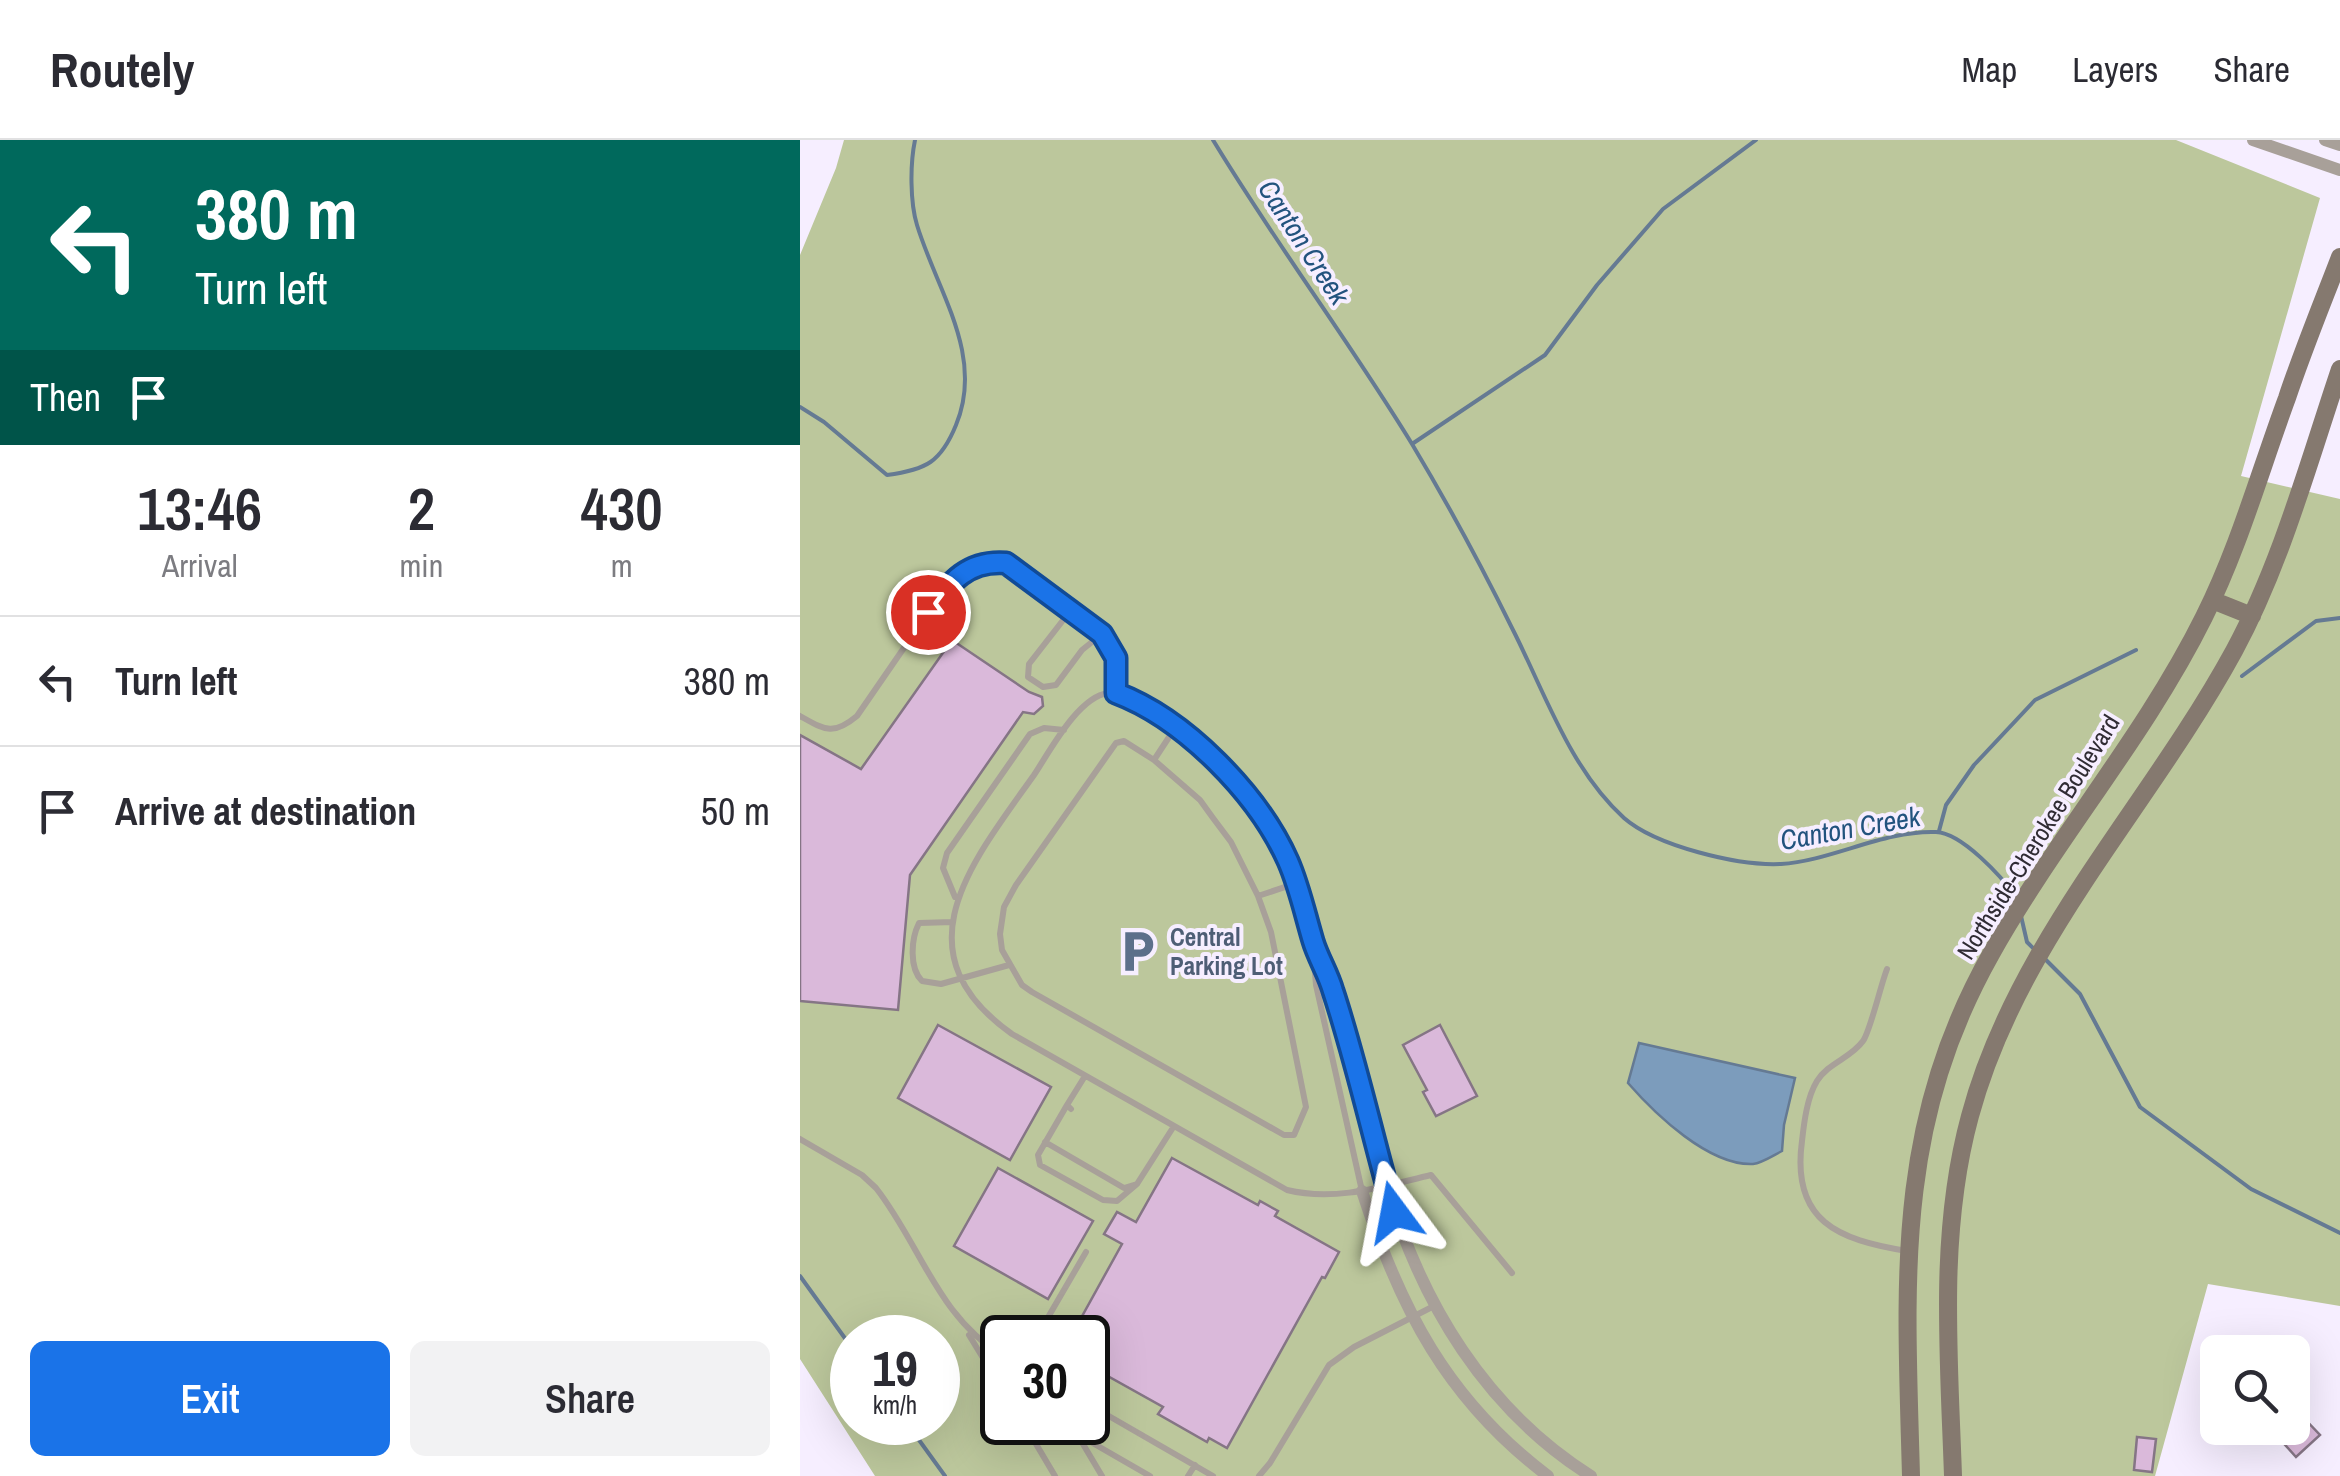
<!DOCTYPE html>
<html lang="en">
<head>
<meta charset="utf-8">
<style>
  :root { --surface:#fff; --page:#f2f2f3; --text:#2b2b33; --muted:#7c7c81; --line:#e1e1e2; --accent:#1a73e8 }
  body { margin:0; font-family:"Archivo Narrow",sans-serif; background:var(--page); color:var(--text); height:100vh; display:flex; flex-direction:column; font-size:38px; white-space:nowrap }
  * { box-sizing:border-box; margin:0 }
  p { font-size:32px; color:var(--muted) }
  .icon { flex:none; width:55px; height:55px; fill:none; stroke:currentColor; stroke-width:2; stroke-linecap:round; stroke-linejoin:round }
  .map { position:relative; flex:1; overflow:hidden }
  .panel { display:flex; flex-direction:column; background:var(--surface); width:800px }
  .panel>* { flex:none }
  .guide { background:#00695c; color:#fff; overflow:hidden }
  .tools { position:absolute; left:1400px; top:1195px; display:grid; gap:20px }
  .tools a { display:grid; place-items:center; width:110px; height:110px; border-radius:15px; background:var(--surface); box-shadow:0 10px 40px #0002; font-size:50px }
  .speed { position:absolute; left:30px; top:1175px; display:flex; gap:20px; font-size:50px; font-weight:700; text-align:center }
  .speed>* { display:grid; place-content:center; width:130px; height:130px; border-radius:50%; background:var(--surface); box-shadow:0 10px 40px #0002; line-height:1 }
  .speed small { font-size:25px; font-weight:400 }
  .speed .limit { border:5px solid #111; border-radius:15px; background:#fff; color:#111 }
  .pin { position:absolute; display:grid; place-items:center; width:85px; height:85px; color:#fff; margin:-42px; border:5px solid #fff; border-radius:50%; box-shadow:0 2px 10px #0007 }
  .me { position:absolute; width:110px; margin:-55px; rotate:347deg; stroke-linejoin:round; filter:drop-shadow(0 0 8px #0008) }
  .turn { display:flex; align-items:center; gap:35px; height:210px; padding:0 30px; font-size:45px }
  .turn .icon { width:130px; height:130px; stroke-width:2.5 }
  .turn b { display:block; font-size:70px; line-height:85px }
  .then { display:flex; align-items:center; height:95px; padding:0 30px; background:#0003; gap:20px; font-size:38px }
  .eta { display:flex; justify-content:space-evenly; align-items:center; height:170px; text-align:center }
  .eta b { font-size:60px; font-weight:600; line-height:70px }
  .primary-button { display:flex; gap:20px; margin-top:auto; padding:20px 30px }
  .primary-button a { flex:1; height:115px; border-radius:15px; background:var(--accent); color:#fff; font-size:40px; font-weight:600; line-height:115px; text-align:center }
  .primary-button a+a { background:var(--page); color:var(--text) }
  ul { padding:0; list-style:none }
  li { display:flex; align-items:center; gap:30px; height:130px; padding:0 30px; border-top:2px solid var(--line) }
  li div { flex:1 }
  li b { display:block; font-size:38px }
  li em { font-style:normal }
  header { display:flex; align-items:center; gap:60px; box-sizing:border-box; height:140px; padding:0 50px; background:var(--surface); border-bottom:2px solid var(--line) }
  header strong { font-size:48px }
  nav { display:flex; gap:55px; margin-inline-start:auto; font-size:35px }
  main { display:flex; flex:1; min-height:0 }
  .map>svg:first-child { display:block }
</style>
</head>
<body>
<header>
<strong>Routely</strong>
<nav><a>Map</a><a>Layers</a><a>Share</a></nav>
</header>
<main>
<section class="panel">
<div class="guide">
<div class="turn"><svg class="icon" aria-label="left" viewBox="0 0 24 24"><path d="M17 20v-9H6M10 6l-5 5 5 5"/></svg><div><b>380 m</b>Turn left</div></div>
<div class="then">Then<svg class="icon" aria-label="arrive" viewBox="0 0 24 24"><path d="M6 21V4h12l-3 4 3 4H6"/></svg></div>
</div>
<div class="eta">
<div><b>13:46</b><p>Arrival</p></div>
<div><b>2</b><p>min</p></div>
<div><b>430</b><p>m</p></div>
</div>
<ul>
<li><svg class="icon" aria-label="left" viewBox="0 0 24 24"><path d="M17 20v-9H6M10 6l-5 5 5 5"/></svg><div><b>Turn left</b></div><em>380 m</em></li>
<li><svg class="icon" aria-label="arrive" viewBox="0 0 24 24"><path d="M6 21V4h12l-3 4 3 4H6"/></svg><div><b>Arrive at destination</b></div><em>50 m</em></li>
</ul>
<div class="primary-button"><a>Exit</a><a>Share</a></div>
</section>
<div class="map">
<svg width="1540" height="1336" viewBox="0 0 1540 1336">
  <rect width="100%" height="100%" fill="#f6eeff"/>
  <path fill="#bcc79c" fill-rule="evenodd" d="M 44,0 L 1376,0 L 1520,58 L 1441,336 L 1540,359 L 1540,1166 L 1408,1144 L 1355,1336 L 75,1336 L 0,1219 L 0,115 L 36,28 ZM 52,1198 L 138,1198 L 138,1282 L 52,1282 ZM 202,1198 L 288,1198 L 288,1282 L 202,1282 Z"/>
  <path fill="#7c9cbc" stroke="#657a93" stroke-width="2.5" d="M 839,903 L 995,938 L 984,985 L 982,1011 C 974,1015 962,1023 953,1024 C 909,1026 855,974 828,943 Z"/>
  <g fill="none" stroke-linecap="round" stroke-linejoin="round">
    <path stroke="#657a93" stroke-width="4" d="M 413,0 C 476,104 549,201 612,304 C 648,364 682,427 713,490 C 745,553 770,629 824,678 C 856,706 938,726 981,724 C 1031,721 1084,690 1136,692 C 1162,693 1202,737 1216,757
      M 0,267 L 24,282 L 87,335 C 126,330 141,322 156,285 C 185,215 137,151 117,85 C 110,62 110,24 115,0
      M 612,304 L 745,215 L 797,145 L 863,69 L 956,0
      M 1442,536 L 1516,481 L 1540,478
      M 1139,691 L 1146,665 L 1174,625 L 1235,560 L 1336,510
      M 1221,776 L 1227,802 L 1237,812
      M 1244,818 L 1280,854 L 1340,967 L 1451,1049 L 1540,1093
      M 0,1136 L 52,1208
      M 106,1282 L 145,1336"/>
  </g>
  <path fill="#dab9da" stroke="#857585" stroke-width="2.5" d="M 152,500 L 229,552 L 242,557 L 243,566 L 234,574 L 223,572 L 110,735 L 98,870 L 0,861 L 0,595 L 61,629 Z
    M 138,885 L 251,947 L 210,1020 L 98,958 Z
    M 640,885 L 677,956 L 636,976 L 623,952 L 627,950 L 603,905 Z
    M 372,1018 L 458,1065 L 460,1061 L 478,1071 L 475,1076 L 539,1112 L 525,1138 L 522,1137 L 427,1308 L 409,1298 L 407,1302 L 358,1274 L 363,1267 L 288,1225 L 288,1198 L 270,1198 L 322,1104 L 304,1094 L 317,1072 L 336,1082 Z
    M 198,1028 L 293,1081 L 248,1159 L 154,1106 Z
    M 1501,1275 L 1520,1295 L 1496,1317 L 1478,1297 L 1492,1288 Z
    M 1337,1297 L 1356,1299 L 1352,1332 L 1334,1330 Z"/>
  <g fill="none" stroke-linecap="round" stroke-linejoin="round">
    <path stroke="#a8a099" stroke-width="6" d="M 271,470 L 229,524 L 228,537 L 243,547 L 256,545 L 282,510 L 302,494
      M 0,576 C 25,590 33,596 57,576 L 150,441 C 167,428 184,421 206,423 L 302,494 L 316,518 L 316,553
      M 354,620 L 324,601 L 316,603 L 216,745 L 204,767 L 200,794 L 202,810 L 222,845 L 232,852 L 484,995 L 494,995 L 506,967 L 471,792 L 458,756 L 431,702 L 413,678 L 400,660 L 354,620 L 375,588
      M 458,756 L 497,743
      M 155,757 L 143,728 L 147,713 L 230,594 L 244,588 L 264,590
      M 153,782 L 119,783 C 111,799 109,828 122,841 L 141,844 L 209,825
      M 513,808 L 516,845 L 562,1051
      M 1087,829 C 1081,844 1070,892 1063,901 C 1051,918 1028,923 1017,941 C 1007,957 1004,983 1002,1001 C 991,1081 1038,1100 1107,1111
      M 267,965 L 238,1015 L 240,1025 L 303,1060 L 317,1061 L 337,1044
      M 271,969 L 267,965 L 285,936
      M 0,999 L 62,1035 L 76,1048 C 120,1104 138,1177 202,1215
      M 245,1002 L 324,1048 L 337,1044 L 374,986
      M 587,1044 C 585,1015 573,984 565,956 C 549,905 534,855 515,805 C 499,764 493,723 469,685 C 441,642 403,608 362,579 C 347,569 328,551 308,553 C 278,557 250,611 234,635 C 174,720 95,811 212,894 L 487,1050 C 536,1062 584,1046 631,1035 L 712,1133
      M 169,1195 L 202,1249
      M 236,1198 L 286,1112
      M 288,1264 L 413,1336
      M 223,1282 L 255,1336
      M 302,1336 L 277,1294 L 350,1336
      M 388,1336 L 395,1325
      M 459,1336 L 470,1323 L 529,1225 L 554,1207 L 634,1166"/>
    <path stroke="#a8a099" stroke-width="12" d="M 1453,0 L 1540,30
      M 1525,0 L 1540,5
      M 587,1046 C 621,1163 686,1270 791,1336
      M 562,1051 C 600,1168 647,1260 748,1336"/>
    <path stroke="#85796f" stroke-width="18" d="M 1412,460 L 1452,476
      M 1111,1336 C 1106,1146 1093,988 1191,814 C 1256,698 1345,596 1404,477 C 1439,407 1460,331 1487,258 C 1503,210 1522,164 1540,117
      M 1153,1336 C 1149,1216 1138,1093 1170,976 C 1217,801 1349,667 1434,511 C 1481,424 1508,324 1540,229"/>
  </g>
  <g fill="none" stroke-linecap="round" stroke-linejoin="round">
    <defs>
      <path id="route" d="M 128,472 C 150,443 166,420 206,423 L 302,494 L 316,518 L 316,553 C 385,579 458,654 488,721 C 499,746 505,774 513,801 C 518,818 528,833 533,851 C 557,924 573,999 594,1072"/>
    </defs>
    <use href="#route" stroke="#114b97" stroke-width="25"/>
    <use href="#route" stroke="#1a73e8" stroke-width="18"/>
  </g>
  <defs>
    <symbol id="parking-bare" viewBox="-9 -9 18 18"><path d="M-3.5-5.5H1a3.5 3.5 0 0 1 0 7H-1V5.5H-3.5ZM-1-3.4V-.6H.8a1.4 1.4 0 0 0 0-2.8Z" fill="#5c6f8a" stroke="#f6eeff" stroke-width="2.5" paint-order="stroke"/></symbol>
  </defs>
  <g fill-rule="evenodd">
    <use href="#parking-bare" x="306" y="780" width="63" height="63"/>
  </g>
  <g text-anchor="middle" stroke-width="8" stroke-linejoin="round" paint-order="stroke">
    <g font-size="25" fill="#302c34" stroke="#f6eeff">
      <text transform="translate(1238 697) rotate(-58)" y="9">Northside-Cherokee Boulevard</text>
    </g>
    <g font-size="25" font-weight="bold" fill="#4e5e75" stroke="#f6eeff" text-anchor="start">
      <text x="370" y="806">Central<tspan x="370" dy="29">Parking Lot</tspan></text>
    </g>
    <g font-size="28" font-style="italic" fill="#22537e" stroke="#f6eeff">
      <text transform="translate(504 102) rotate(57)" y="10">Canton Creek</text>
      <text transform="translate(1050 688) rotate(-10)" y="10">Canton Creek</text>
    </g>
  </g>
</svg>
<div class="tools">
<a><svg class="icon" aria-label="search" viewBox="0 0 24 24"><circle cx="10" cy="10" r="6"/><path d="M15 15l6 6"/></svg></a>
</div>
<div class="speed"><div>19<small>km/h</small></div><div class="limit">30</div></div>
<div class="pin" style="left:128px;top:472px;background:#d93025"><svg class="icon" aria-label="arrive" viewBox="0 0 24 24"><path d="M6 21V4h12l-3 4 3 4H6"/></svg></div>
<svg class="me" style="left:594px;top:1072px" viewBox="-20 -20 40 40"><path d="M0-17L14 15 0 8-14 15z" fill="#1a73e8" stroke="#fff" stroke-width="4"/></svg>
</div>
</main>
</body>
</html>
